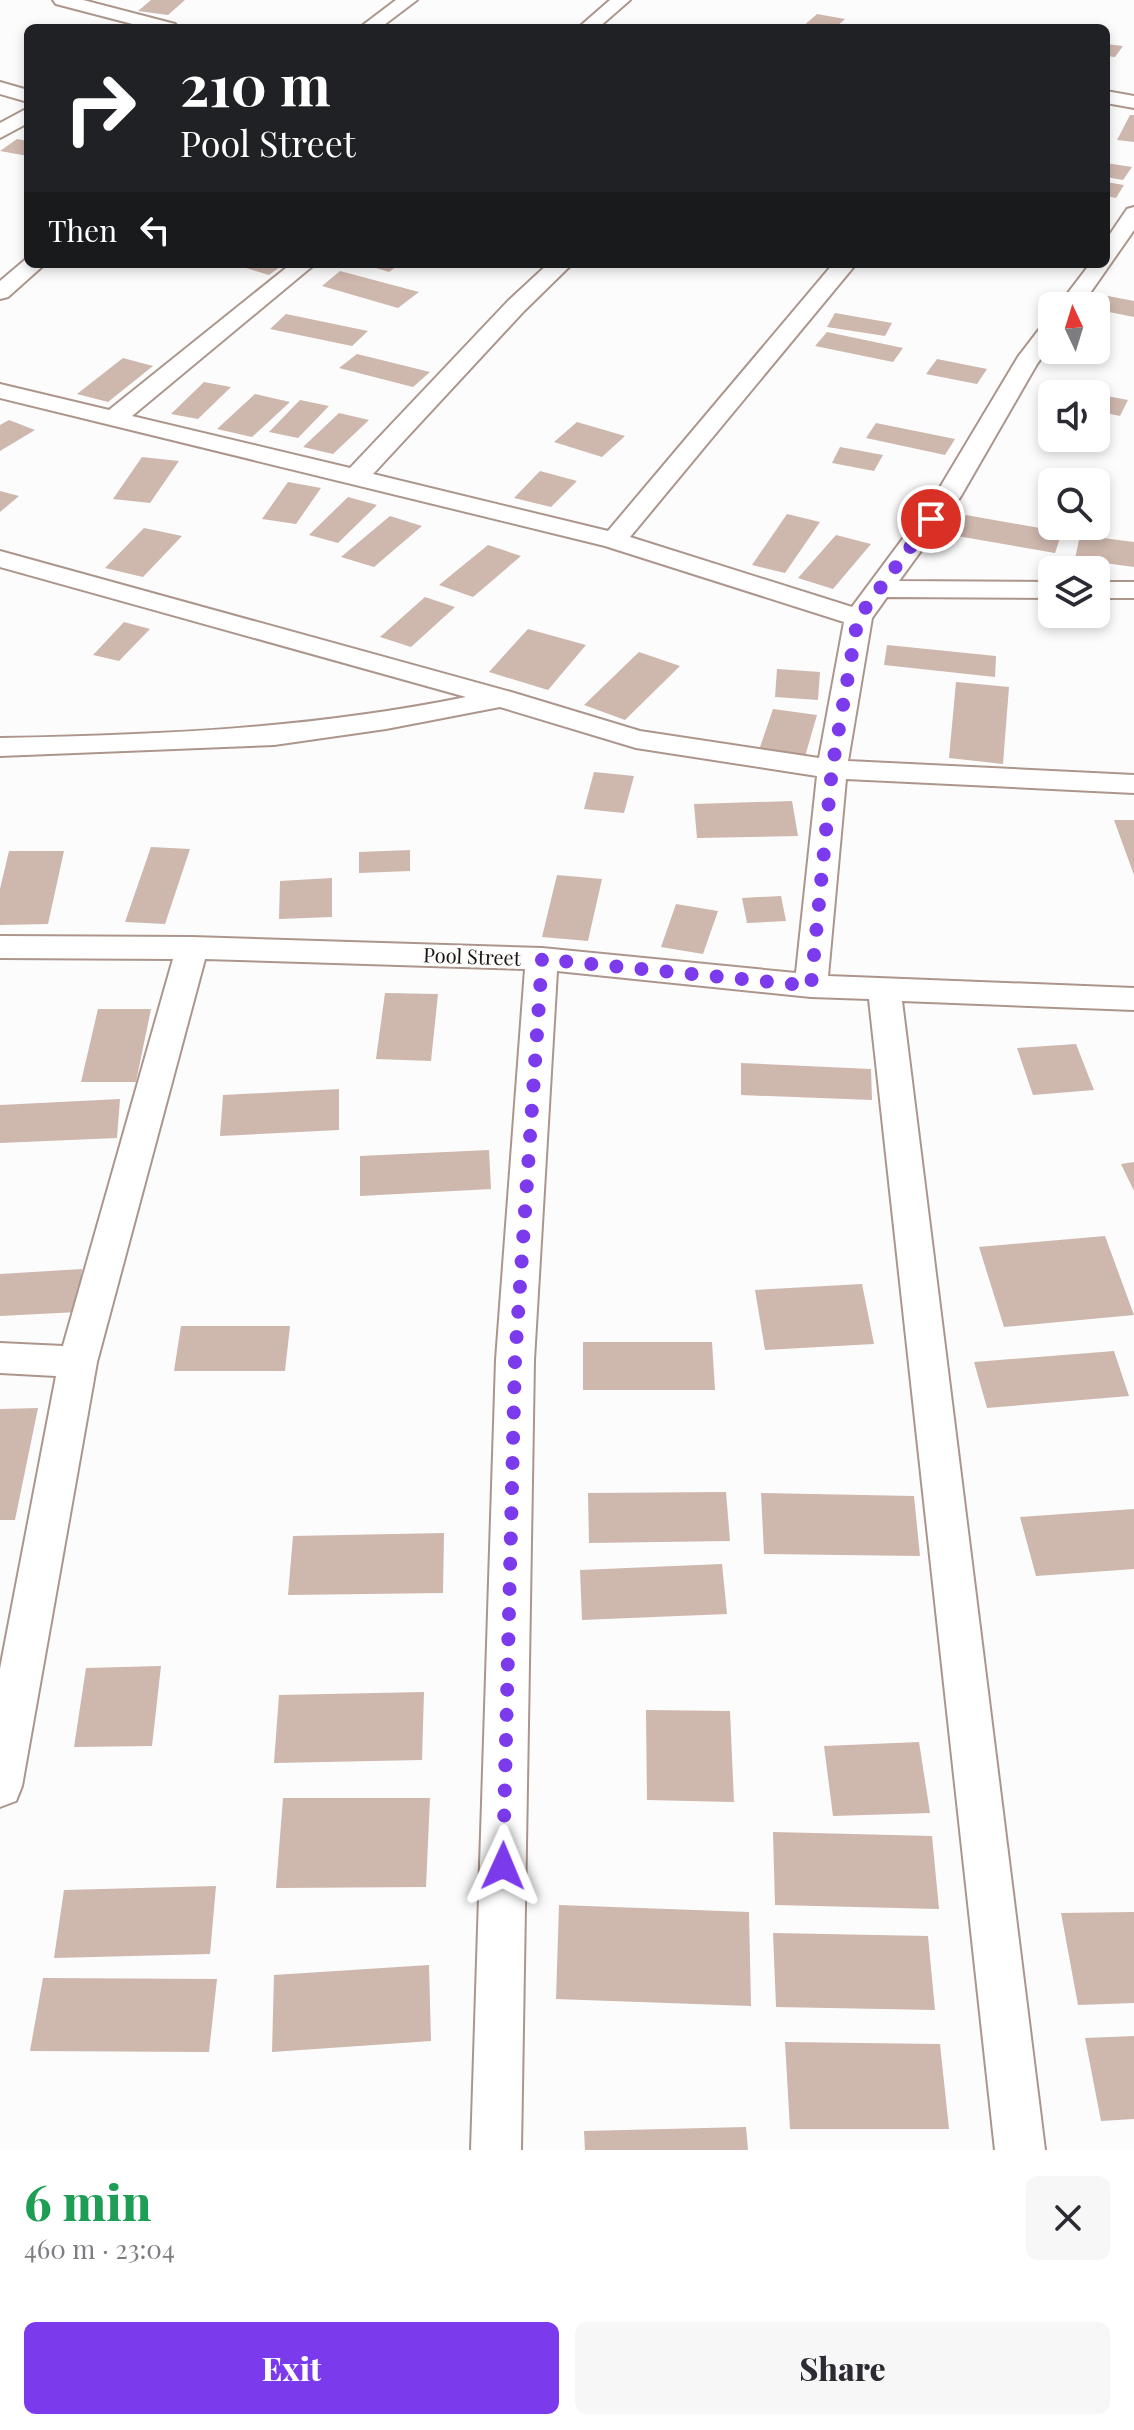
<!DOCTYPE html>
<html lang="en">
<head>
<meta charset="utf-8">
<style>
  :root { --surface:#fff; --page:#f7f7f7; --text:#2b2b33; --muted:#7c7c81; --accent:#7c3aed }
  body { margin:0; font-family:"Playfair Display",serif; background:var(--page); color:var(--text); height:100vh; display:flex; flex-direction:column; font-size:30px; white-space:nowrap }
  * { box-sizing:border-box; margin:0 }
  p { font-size:26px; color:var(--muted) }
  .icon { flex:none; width:44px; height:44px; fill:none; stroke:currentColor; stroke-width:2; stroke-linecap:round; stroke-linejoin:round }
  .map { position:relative; height:2150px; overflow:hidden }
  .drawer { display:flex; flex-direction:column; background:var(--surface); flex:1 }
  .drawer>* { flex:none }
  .hud { position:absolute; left:24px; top:24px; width:1086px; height:244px; border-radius:12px; box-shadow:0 4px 12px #0003; background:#202124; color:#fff; overflow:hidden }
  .needle { width:52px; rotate:356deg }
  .fabs { position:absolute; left:1038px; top:292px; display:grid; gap:16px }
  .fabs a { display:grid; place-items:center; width:72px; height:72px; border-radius:12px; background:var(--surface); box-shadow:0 4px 12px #0003; font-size:40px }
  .pin { position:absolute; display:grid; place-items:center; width:68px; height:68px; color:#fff; margin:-34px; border:4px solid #fff; border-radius:50%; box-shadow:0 2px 8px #0007 }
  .me { position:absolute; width:88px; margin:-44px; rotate:1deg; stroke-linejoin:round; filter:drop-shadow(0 0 6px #0008) }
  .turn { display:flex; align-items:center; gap:28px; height:168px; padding:0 24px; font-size:36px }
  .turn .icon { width:104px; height:104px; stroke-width:2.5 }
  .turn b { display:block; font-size:56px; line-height:68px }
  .then { display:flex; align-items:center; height:76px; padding:0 24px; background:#0003; gap:16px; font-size:30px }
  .round { display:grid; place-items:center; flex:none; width:84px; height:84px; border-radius:12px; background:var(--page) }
  .overview { display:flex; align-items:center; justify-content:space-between; height:136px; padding:0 24px }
  h1 { font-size:48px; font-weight:800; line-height:60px; color:#1e9e55 }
  .cta { display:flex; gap:16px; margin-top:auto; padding:16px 24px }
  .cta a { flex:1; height:92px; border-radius:12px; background:var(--accent); color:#fff; font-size:32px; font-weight:800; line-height:92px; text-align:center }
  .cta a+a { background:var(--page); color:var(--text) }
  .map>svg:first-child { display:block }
</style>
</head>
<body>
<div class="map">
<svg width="1134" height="2150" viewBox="0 0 1134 2150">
  <rect width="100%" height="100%" fill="#fcfcfc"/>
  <path fill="#ceb7ad" d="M 151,0 L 185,0 L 168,15 L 138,11 Z
    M 817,14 L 845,19 L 835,28 L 801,28 Z
    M 1106,44 L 1123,46 L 1115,57 L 1106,56 Z
    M 1130,115 L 1134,115 L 1134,142 L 1117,140 Z
    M 17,139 L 28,141 L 28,156 L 0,151 Z
    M 1106,163 L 1132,167 L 1123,180 L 1106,177 Z
    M 1106,182 L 1124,185 L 1116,198 L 1106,196 Z
    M 233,264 L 284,264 L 269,275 Z
    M 363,264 L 400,264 L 389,272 Z
    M 340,271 L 419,292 L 398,308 L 322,286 Z
    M 1108,296 L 1134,301 L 1134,317 L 1099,310 Z
    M 835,313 L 892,323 L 885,336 L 827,327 Z
    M 286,314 L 368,331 L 352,346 L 270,329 Z
    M 827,332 L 903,348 L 893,362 L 815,346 Z
    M 357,354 L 430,372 L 413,387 L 339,368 Z
    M 123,358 L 153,366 L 108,402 L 77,394 Z
    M 937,359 L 987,369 L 977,384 L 926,374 Z
    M 204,382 L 231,387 L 198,419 L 171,414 Z
    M 1057,386 L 1091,393 L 1091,394 L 1052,394 L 1052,402 L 1048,401 Z
    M 255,394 L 290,402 L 252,437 L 217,429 Z
    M 1096,394 L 1128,400 L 1120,416 L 1096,411 Z
    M 300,400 L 329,406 L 298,438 L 269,432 Z
    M 339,413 L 369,420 L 333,454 L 303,447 Z
    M 9,420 L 35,430 L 0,451 L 0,425 Z
    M 577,422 L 625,436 L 602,457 L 554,442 Z
    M 876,423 L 955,439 L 945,455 L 866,438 Z
    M 840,447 L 883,455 L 874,471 L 832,463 Z
    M 142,457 L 179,461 L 150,503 L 113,499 Z
    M 540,471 L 577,481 L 551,507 L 514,498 Z
    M 288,482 L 321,488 L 296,524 L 262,519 Z
    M 0,491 L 19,496 L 0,512 Z
    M 348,497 L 377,505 L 338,543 L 309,535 Z
    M 787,514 L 820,522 L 785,573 L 752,565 Z
    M 966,515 L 1062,532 L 1055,553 L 957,536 Z
    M 390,516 L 422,526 L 374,567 L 341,557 Z
    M 144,528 L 182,536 L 143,577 L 105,568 Z
    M 836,535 L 871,544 L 833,589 L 798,578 Z
    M 1080,535 L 1134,542 L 1134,567 L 1075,559 Z
    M 488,545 L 521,556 L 473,597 L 439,585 Z
    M 425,597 L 455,607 L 411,647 L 380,637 Z
    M 124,622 L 150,629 L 119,661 L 93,655 Z
    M 528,629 L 586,645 L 548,690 L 489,672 Z
    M 887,645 L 996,656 L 995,677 L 884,665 Z
    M 639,652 L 680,666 L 625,720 L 584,705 Z
    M 777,669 L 820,672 L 818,700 L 775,697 Z
    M 956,682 L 1009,687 L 1003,764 L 949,758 Z
    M 773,709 L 817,715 L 804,760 L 758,753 Z
    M 594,772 L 634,776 L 624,813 L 584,809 Z
    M 792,801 L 798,836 L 697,838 L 694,804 Z
    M 1114,820 L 1134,820 L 1134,875 Z
    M 151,847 L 190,849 L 165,924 L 125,922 Z
    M 410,850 L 410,871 L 359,873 L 359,852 Z
    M 9,851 L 64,851 L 48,924 L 0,925 L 0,889 Z
    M 557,875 L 602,879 L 588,941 L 542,937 Z
    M 332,878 L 332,917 L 279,919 L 280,881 Z
    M 781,896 L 786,921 L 747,923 L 742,898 Z
    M 676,904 L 718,911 L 703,954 L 661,947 Z
    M 385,993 L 438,994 L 431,1061 L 376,1059 Z
    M 98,1009 L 151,1009 L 136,1082 L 81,1082 Z
    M 1076,1044 L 1094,1090 L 1033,1095 L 1017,1048 Z
    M 741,1063 L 871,1069 L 872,1100 L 741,1095 Z
    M 339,1089 L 339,1130 L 220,1136 L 223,1095 Z
    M 120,1099 L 117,1138 L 0,1143 L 0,1105 Z
    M 489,1150 L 491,1189 L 360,1196 L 360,1156 Z
    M 1134,1162 L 1134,1191 L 1121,1164 Z
    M 1105,1236 L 1134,1315 L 1004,1327 L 979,1247 Z
    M 82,1269 L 78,1312 L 0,1316 L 0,1274 Z
    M 862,1284 L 874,1344 L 765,1350 L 755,1290 Z
    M 181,1326 L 290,1326 L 285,1371 L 174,1371 Z
    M 583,1342 L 712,1342 L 715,1390 L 583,1390 Z
    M 1114,1351 L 1129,1396 L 987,1408 L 974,1362 Z
    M 38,1408 L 15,1520 L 0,1520 L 0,1409 Z
    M 726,1492 L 730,1541 L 589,1543 L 588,1493 Z
    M 761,1493 L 914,1496 L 920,1556 L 764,1554 Z
    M 1134,1509 L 1134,1569 L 1036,1576 L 1020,1517 Z
    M 444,1533 L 443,1593 L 288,1595 L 293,1536 Z
    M 722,1564 L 727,1614 L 582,1620 L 580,1570 Z
    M 161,1666 L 152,1746 L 74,1747 L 86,1668 Z
    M 424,1692 L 422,1760 L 274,1763 L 279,1695 Z
    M 646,1710 L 730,1711 L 734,1802 L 647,1800 Z
    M 919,1742 L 930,1813 L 833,1816 L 824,1746 Z
    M 283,1798 L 430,1798 L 426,1887 L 276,1888 Z
    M 773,1832 L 932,1836 L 939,1909 L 775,1905 Z
    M 216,1886 L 210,1954 L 54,1958 L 64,1890 Z
    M 559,1905 L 749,1912 L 751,2006 L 556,1999 Z
    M 1134,1912 L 1134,2003 L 1078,2005 L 1061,1913 Z
    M 773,1933 L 928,1936 L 935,2010 L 776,2007 Z
    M 429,1965 L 431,2041 L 272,2052 L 274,1975 Z
    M 43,1978 L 217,1979 L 209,2052 L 30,2051 Z
    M 1134,2036 L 1134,2119 L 1101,2121 L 1085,2038 Z
    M 785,2042 L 940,2044 L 949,2129 L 790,2129 Z
    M 746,2127 L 748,2150 L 585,2150 L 584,2131 Z"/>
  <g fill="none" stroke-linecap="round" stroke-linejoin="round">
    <defs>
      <path id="street" d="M 53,0 L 83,0 L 175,24 L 178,28 L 148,28 L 56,4 Z
        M 396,0 L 417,0 L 380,28 L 359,28 Z
        M 610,0 L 630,0 L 598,28 L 578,28 Z
        M 0,82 L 28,90 L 28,102 L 0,94 Z
        M 1106,91 L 1134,96 L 1134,108 L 1106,103 Z
        M 28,108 L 28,123 L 0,138 L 0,123 Z
        M 1134,207 L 1134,230 L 1081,306 L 1058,306 L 1090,264 L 1106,264 L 1106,240 L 1127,209 Z
        M 26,259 L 28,264 L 45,264 L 8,297 L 0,299 L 0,281 Z
        M 291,264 L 315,264 L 132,416 L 350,468 L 508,301 L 548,264 L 572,264 L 524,311 L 373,474 L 608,531 L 833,264 L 856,264 L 630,537 L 852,607 L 936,494 L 1018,357 L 1044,323 L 1052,321 L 1052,343 L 1037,364 L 961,496 L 899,581 L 1052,582 L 1052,598 L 887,597 L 872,618 L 848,761 L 1134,775 L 1134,793 L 846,779 L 828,976 L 1134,988 L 1134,1010 L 902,1001 L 1045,2150 L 995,2150 L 869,999 L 811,997 L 557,971 L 534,1360 L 521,2150 L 471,2150 L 496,1360 L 525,969 L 205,959 L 97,1362 L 22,1786 L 16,1801 L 0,1807 L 0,1669 L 56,1376 L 0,1373 L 0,1343 L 63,1346 L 173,959 L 0,958 L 0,936 L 192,937 L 542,948 L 796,973 L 817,776 L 636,748 L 500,707 L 386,729 L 274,745 L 0,756 L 0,738 C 160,735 308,729 466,697 L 0,567 L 0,551 L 511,692 L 640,731 L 819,758 L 844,622 L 605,546 L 0,398 L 0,384 L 109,410 Z
        M 1096,582 L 1134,582 L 1134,598 L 1096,598 Z"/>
    </defs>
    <use href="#street" stroke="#ac968c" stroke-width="4"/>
    <use href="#street" fill="#fff" fill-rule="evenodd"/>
  </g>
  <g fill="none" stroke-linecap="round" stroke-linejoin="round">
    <path stroke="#7c3aed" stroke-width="14" stroke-dasharray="0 25.2" d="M 503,1866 L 515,1360 L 542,959 L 811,986 L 832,769 L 858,618 L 931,519"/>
  </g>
  <g text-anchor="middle" stroke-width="6" stroke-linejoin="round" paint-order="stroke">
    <g font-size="20" fill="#1b130f" stroke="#fcfcfc">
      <text transform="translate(472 957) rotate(2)" y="7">Pool Street</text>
    </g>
  </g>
</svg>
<div class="fabs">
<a><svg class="needle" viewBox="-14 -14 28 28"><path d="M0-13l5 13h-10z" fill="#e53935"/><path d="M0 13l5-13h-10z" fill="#7c7c81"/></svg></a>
<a><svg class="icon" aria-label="sound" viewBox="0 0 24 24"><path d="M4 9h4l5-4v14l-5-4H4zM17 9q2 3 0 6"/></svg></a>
<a><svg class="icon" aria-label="search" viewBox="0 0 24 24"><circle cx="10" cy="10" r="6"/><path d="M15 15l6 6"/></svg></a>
<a><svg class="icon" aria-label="layers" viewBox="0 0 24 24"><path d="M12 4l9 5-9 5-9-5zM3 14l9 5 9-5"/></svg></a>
</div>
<div class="pin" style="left:931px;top:519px;background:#d93025"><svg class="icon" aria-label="arrive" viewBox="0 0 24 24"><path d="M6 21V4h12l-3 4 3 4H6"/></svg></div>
<svg class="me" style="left:503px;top:1866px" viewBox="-20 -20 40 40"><path d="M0-17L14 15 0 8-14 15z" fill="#7c3aed" stroke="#fff" stroke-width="4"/></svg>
<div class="hud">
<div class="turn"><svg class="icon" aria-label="right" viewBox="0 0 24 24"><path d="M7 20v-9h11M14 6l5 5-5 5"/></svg><div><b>210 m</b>Pool Street</div></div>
<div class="then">Then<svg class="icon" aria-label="left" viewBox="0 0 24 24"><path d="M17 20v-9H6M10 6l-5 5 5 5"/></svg></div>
</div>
</div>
<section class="drawer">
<div class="overview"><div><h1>6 min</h1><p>460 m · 23:04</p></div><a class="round"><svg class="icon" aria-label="close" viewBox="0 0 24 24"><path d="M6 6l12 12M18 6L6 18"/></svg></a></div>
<div class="cta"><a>Exit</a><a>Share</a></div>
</section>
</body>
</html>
